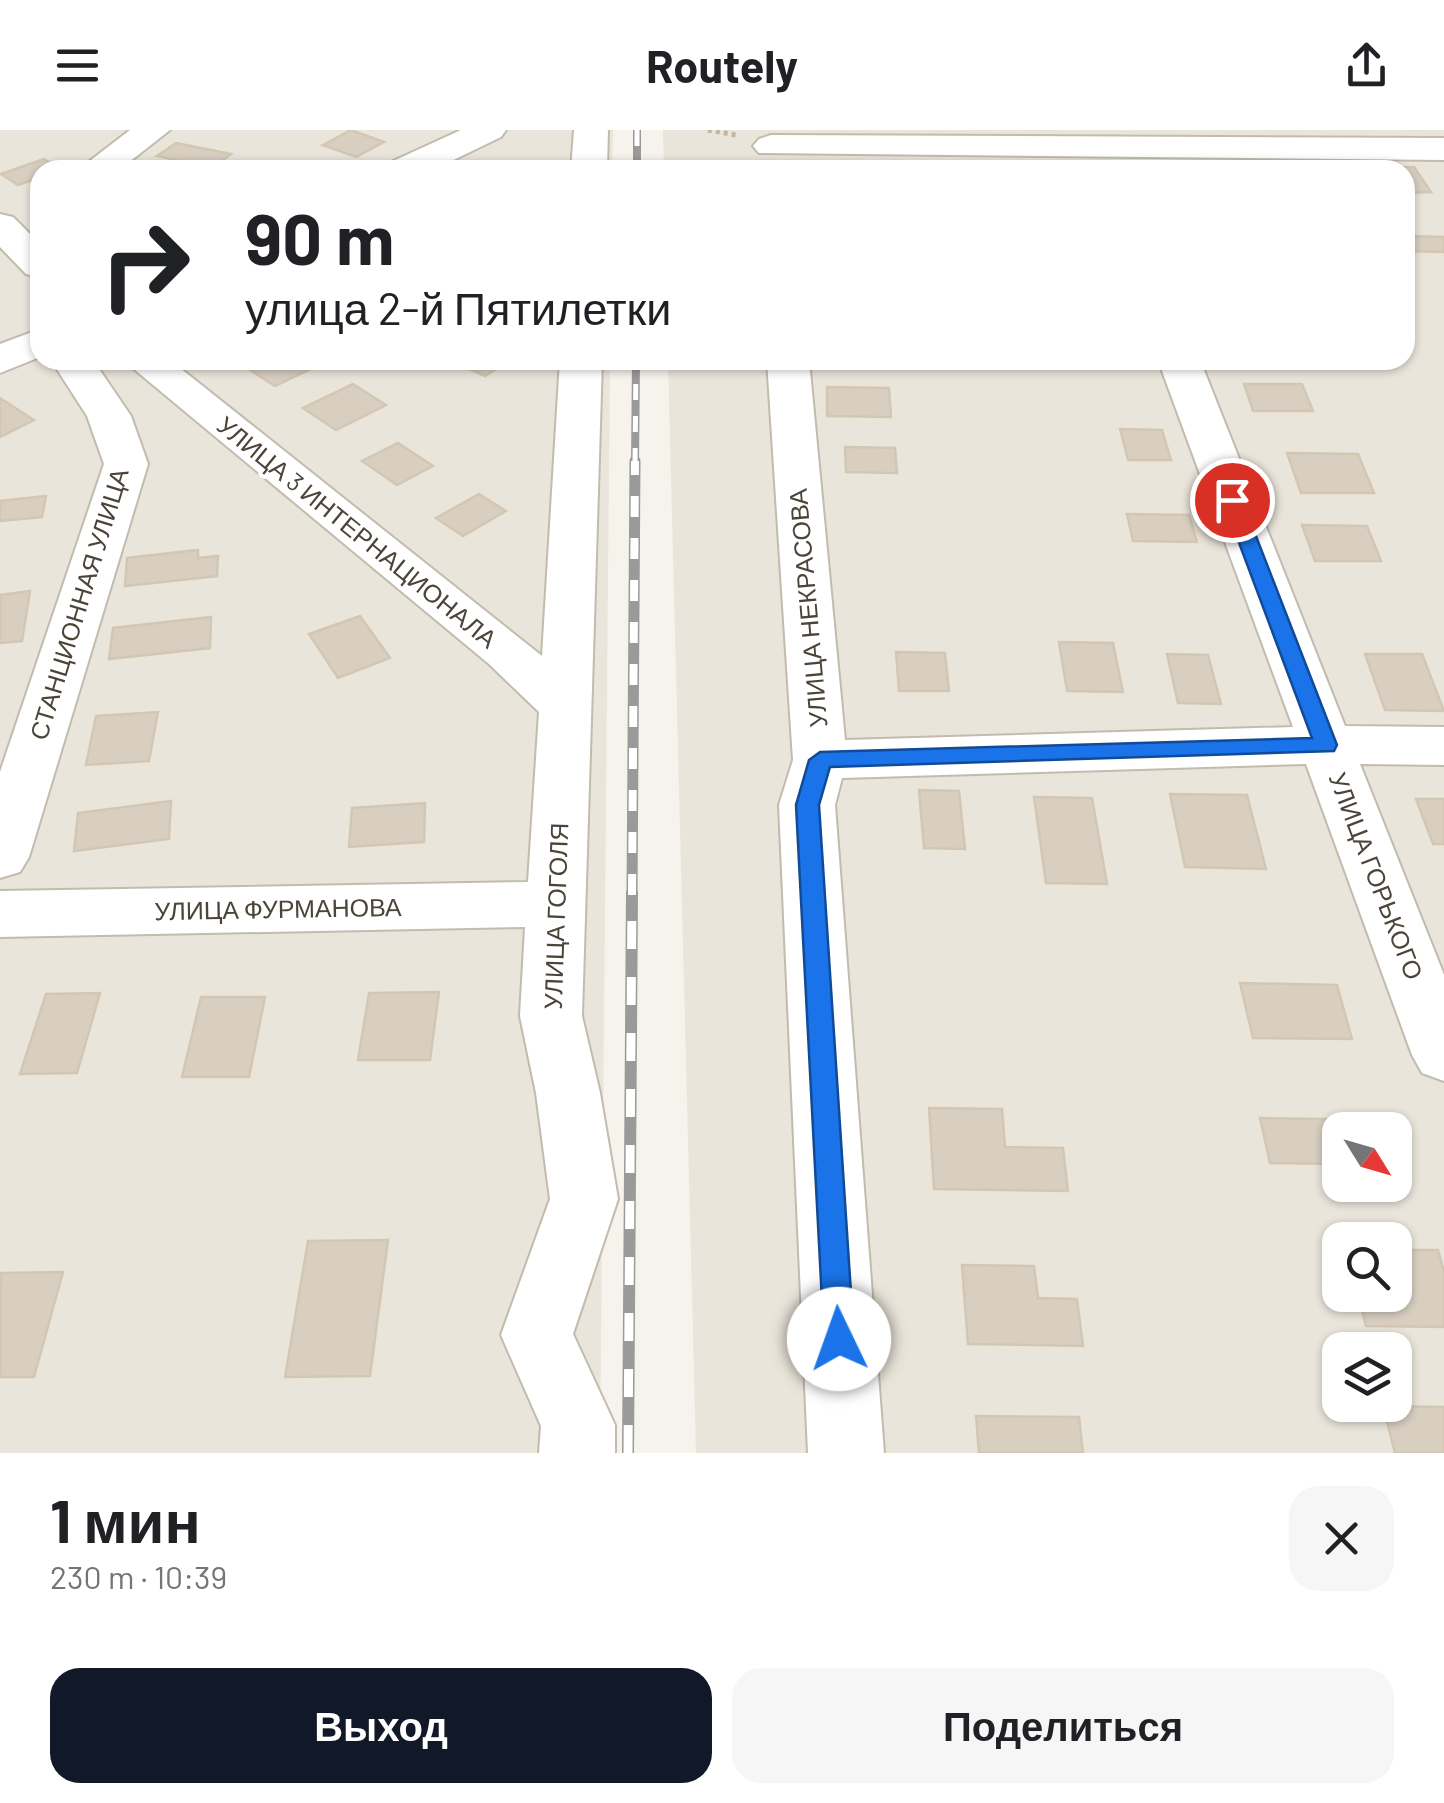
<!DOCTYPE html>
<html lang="ru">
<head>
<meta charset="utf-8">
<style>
  :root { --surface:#fff; --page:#f6f6f6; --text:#202124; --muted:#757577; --accent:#111827 }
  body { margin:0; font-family:Barlow,sans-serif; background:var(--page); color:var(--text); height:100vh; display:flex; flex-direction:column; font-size:38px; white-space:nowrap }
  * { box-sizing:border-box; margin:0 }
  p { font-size:32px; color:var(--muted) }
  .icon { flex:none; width:55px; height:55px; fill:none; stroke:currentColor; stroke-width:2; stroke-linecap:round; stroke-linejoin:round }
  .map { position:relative; height:1323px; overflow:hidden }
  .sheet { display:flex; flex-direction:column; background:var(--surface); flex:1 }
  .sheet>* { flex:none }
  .banner { position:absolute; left:30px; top:30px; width:1385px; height:210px; border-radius:30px; box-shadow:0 2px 8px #0004; background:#fff; color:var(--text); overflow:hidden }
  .needle { width:65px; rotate:127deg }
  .controls { position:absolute; left:1322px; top:982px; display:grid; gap:20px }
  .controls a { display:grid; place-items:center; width:90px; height:90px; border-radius:20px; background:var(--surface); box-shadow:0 2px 8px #0004; font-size:50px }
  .pin { position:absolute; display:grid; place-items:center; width:85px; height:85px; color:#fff; margin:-42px; border:5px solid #fff; border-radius:50%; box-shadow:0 2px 10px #0007 }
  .me { position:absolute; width:110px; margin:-55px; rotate:357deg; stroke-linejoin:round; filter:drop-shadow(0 0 8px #0008) }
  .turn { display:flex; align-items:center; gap:35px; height:210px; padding:0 50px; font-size:45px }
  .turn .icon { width:130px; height:130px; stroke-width:2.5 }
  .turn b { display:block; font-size:70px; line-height:85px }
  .round { display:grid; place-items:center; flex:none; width:105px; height:105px; border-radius:30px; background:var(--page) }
  .summary { display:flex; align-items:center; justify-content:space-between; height:170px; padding:0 50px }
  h1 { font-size:60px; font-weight:700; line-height:75px }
  .primary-button { display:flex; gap:20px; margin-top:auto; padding:20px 50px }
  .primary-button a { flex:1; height:115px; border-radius:30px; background:var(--accent); color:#fff; font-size:40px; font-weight:700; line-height:115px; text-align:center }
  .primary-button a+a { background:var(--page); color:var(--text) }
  header { display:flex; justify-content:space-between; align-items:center; height:130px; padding:0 50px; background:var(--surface); font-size:45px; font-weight:700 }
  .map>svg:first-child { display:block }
</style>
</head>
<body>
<header><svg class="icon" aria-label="menu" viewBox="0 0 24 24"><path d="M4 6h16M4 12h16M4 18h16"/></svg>Routely<svg class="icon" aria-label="share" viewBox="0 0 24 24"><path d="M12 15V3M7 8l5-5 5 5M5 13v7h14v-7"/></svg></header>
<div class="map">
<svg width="1444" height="1323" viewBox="0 0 1444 1323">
  <rect width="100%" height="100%" fill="#f6f3ec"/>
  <path fill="#eae5da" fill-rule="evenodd" d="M 0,0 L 613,0 L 612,40 L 40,40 L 40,230 L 610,230 L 600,1323 L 0,1323 Z
    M 663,0 L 1444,0 L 1444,1323 L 696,1323 L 668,230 L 1405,230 L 1405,40 L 664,40 ZM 1340,1000 L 1395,1000 L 1395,1055 L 1340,1055 ZM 1340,1110 L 1395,1110 L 1395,1165 L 1340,1165 ZM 1340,1220 L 1395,1220 L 1395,1275 L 1340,1275 Z"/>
  <path fill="#d8cfc1" stroke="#d3c7b4" stroke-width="2.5" d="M 351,0 L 384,12 L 356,27 L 323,15 Z
    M 176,13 L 231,24 L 212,38 L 157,26 Z
    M 44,29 L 60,39 L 40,40 L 40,47 L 18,55 L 1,44 Z
    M 895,31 L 934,32 L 935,40 L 896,40 Z
    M 995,34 L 1038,34 L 1040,40 L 996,40 Z
    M 1414,37 L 1431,62 L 1405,63 L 1405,40 L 1380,38 Z
    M 1405,106 L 1444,107 L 1444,122 L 1405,121 Z
    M 257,230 L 329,230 L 275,256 L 244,236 Z
    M 450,230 L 510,230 L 485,246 Z
    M 353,254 L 386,275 L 336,300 L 303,278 Z
    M 1244,254 L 1302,254 L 1313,281 L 1253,281 Z
    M 827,257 L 889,258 L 891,287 L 827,286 Z
    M 0,268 L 34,290 L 0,307 Z
    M 1120,299 L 1162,300 L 1171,330 L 1128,330 Z
    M 398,313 L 433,336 L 397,355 L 362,331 Z
    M 845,317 L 895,318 L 897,343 L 846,342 Z
    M 1287,323 L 1358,324 L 1374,363 L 1301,363 Z
    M 479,364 L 506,381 L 463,406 L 436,388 Z
    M 46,366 L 42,387 L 0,391 L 0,371 Z
    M 1127,384 L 1189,385 L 1197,412 L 1133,411 Z
    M 1302,395 L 1367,396 L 1381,431 L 1315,431 Z
    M 198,420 L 198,428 L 218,426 L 217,446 L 125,456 L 127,428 Z
    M 30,461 L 22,511 L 0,513 L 0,465 Z
    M 360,486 L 390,528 L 338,548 L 309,504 Z
    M 211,487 L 210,518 L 109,529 L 113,498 Z
    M 1059,512 L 1113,513 L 1123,562 L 1067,561 Z
    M 896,522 L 945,523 L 949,561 L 899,561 Z
    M 1167,524 L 1208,525 L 1221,574 L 1178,573 Z
    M 1365,524 L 1422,524 L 1444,581 L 1385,580 Z
    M 158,582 L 149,631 L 86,635 L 96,586 Z
    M 919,660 L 959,661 L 965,719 L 924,718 Z
    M 1170,664 L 1247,665 L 1266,739 L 1185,737 Z
    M 1034,667 L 1092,668 L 1107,754 L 1046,753 Z
    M 1416,669 L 1444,669 L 1444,714 L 1433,714 Z
    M 171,671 L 169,709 L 74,721 L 78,683 Z
    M 425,673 L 424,712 L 349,717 L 352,678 Z
    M 1240,853 L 1337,855 L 1352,909 L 1253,908 Z
    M 439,862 L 430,930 L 358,930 L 369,863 Z
    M 100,863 L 77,943 L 20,944 L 46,864 Z
    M 201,867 L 265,867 L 249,947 L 182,947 Z
    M 929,978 L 1002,979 L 1005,1017 L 1063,1018 L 1068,1061 L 934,1059 Z
    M 1260,988 L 1386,990 L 1389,1000 L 1340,1000 L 1340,1034 L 1270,1033 Z
    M 388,1110 L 370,1246 L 285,1247 L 308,1111 Z
    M 1395,1120 L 1438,1120 L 1444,1142 L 1444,1197 L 1366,1196 L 1358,1165 L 1395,1165 Z
    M 962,1135 L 1034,1136 L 1038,1168 L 1077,1169 L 1083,1216 L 968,1214 Z
    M 63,1142 L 34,1247 L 0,1247 L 1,1143 Z
    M 1383,1276 L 1444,1277 L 1444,1323 L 1395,1323 Z
    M 976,1286 L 1079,1287 L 1083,1323 L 979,1323 Z"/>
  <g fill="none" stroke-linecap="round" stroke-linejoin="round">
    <defs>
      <path id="street" d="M 130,0 L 170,0 L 119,40 L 78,40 Z
        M 461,0 L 506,0 L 501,7 L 433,40 L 386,40 L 391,32 Z
        M 574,0 L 608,0 L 607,40 L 571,40 Z
        M 771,5 L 1444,8 L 1444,30 L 759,23 L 753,16 L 759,9 Z
        M 0,84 L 13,87 L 40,114 L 40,148 L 26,144 L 0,117 Z
        M 40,199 L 40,227 L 0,243 L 0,214 Z
        M 51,230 L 93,230 L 131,286 L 148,334 L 29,727 L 20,742 L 0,748 L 0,642 L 104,334 L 87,286 Z
        M 123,230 L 170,230 L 542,526 L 560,230 L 602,230 L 582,886 L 600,963 L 618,1069 L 573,1204 L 615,1295 L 615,1323 L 539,1323 L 541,1296 L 501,1205 L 550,1069 L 536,963 L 520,886 L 525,797 L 0,807 L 0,761 L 528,752 L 539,582 L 489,534 Z
        M 767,230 L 809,230 L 845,610 L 1293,597 L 1158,230 L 1200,230 L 1345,596 L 1444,597 L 1444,635 L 1360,634 L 1444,845 L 1444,951 L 1422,943 L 1412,925 L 1306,634 L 842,648 L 835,675 L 884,1323 L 808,1323 L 779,675 L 793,630 Z"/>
    </defs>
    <use href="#street" stroke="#c2bbae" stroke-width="4"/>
    <path stroke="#c4b79f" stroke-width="5" stroke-dasharray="4 4" stroke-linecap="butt" d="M 708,0 L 736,5"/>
    <use href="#street" fill="#fff" fill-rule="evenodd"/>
    <defs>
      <path id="rail-far2" d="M 637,0 L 637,40
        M 635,334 L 636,230"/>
      <path id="rail-far1" d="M 632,765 L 635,331"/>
      <path id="rail" d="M 628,1323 L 632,763"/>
    </defs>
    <use href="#rail-far2" stroke="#9a9a9a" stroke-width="8"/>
    <use href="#rail-far1" stroke="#9a9a9a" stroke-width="11"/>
    <use href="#rail" stroke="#9a9a9a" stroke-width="12"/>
    <use href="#rail-far2" stroke="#fff" stroke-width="5" stroke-dasharray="16" stroke-linecap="butt"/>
    <use href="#rail-far1" stroke="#fff" stroke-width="8" stroke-dasharray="21" stroke-linecap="butt"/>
    <use href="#rail" stroke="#fff" stroke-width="9" stroke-dasharray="28" stroke-linecap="butt"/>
  </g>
  <path fill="#1a73e8" stroke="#114b97" stroke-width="2.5" d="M 1232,364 L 1242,370 L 1337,615 L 1334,621 L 830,637 L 819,675 L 854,1209 L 850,1219 L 839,1223 L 828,1219 L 824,1209 L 796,675 L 809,630 L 820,622 L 1312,608 L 1223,370 Z"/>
  <g text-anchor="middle" stroke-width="8" stroke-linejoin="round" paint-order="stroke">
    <g font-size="25" fill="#4b4439" stroke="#fff">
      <text transform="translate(357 402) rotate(39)" y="9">УЛИЦА 3 ИНТЕРНАЦИОНАЛА</text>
      <text transform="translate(79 474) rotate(-73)" y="9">СТАНЦИОННАЯ УЛИЦА</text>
      <text transform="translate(808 478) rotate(-95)" y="9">УЛИЦА НЕКРАСОВА</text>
      <text transform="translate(1376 746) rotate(69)" y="9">УЛИЦА ГОРЬКОГО</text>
      <text transform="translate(278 779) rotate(-1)" y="9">УЛИЦА ФУРМАНОВА</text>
      <text transform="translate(556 786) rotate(-88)" y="9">УЛИЦА ГОГОЛЯ</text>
    </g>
  </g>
</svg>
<div class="controls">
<a><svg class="needle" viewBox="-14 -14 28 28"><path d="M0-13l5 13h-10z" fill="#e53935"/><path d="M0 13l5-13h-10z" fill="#757577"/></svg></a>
<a><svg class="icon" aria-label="search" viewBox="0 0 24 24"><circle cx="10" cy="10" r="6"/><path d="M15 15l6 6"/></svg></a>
<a><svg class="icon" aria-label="layers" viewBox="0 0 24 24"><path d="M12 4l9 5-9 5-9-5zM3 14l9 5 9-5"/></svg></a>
</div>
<div class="pin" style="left:1232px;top:370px;background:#d93025"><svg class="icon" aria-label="arrive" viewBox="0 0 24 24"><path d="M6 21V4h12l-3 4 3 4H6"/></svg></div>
<svg class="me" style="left:839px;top:1209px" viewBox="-20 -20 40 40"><circle r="19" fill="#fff"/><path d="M0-13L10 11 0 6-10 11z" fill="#1a73e8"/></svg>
<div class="banner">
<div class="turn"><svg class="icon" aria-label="right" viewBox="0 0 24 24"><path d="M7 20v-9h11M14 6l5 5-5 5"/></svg><div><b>90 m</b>улица 2-й Пятилетки</div></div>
</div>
</div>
<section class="sheet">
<div class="summary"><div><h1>1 мин</h1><p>230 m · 10:39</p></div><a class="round"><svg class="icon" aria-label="close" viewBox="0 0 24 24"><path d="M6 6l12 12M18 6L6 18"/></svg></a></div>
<div class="primary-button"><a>Выход</a><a>Поделиться</a></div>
</section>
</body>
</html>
